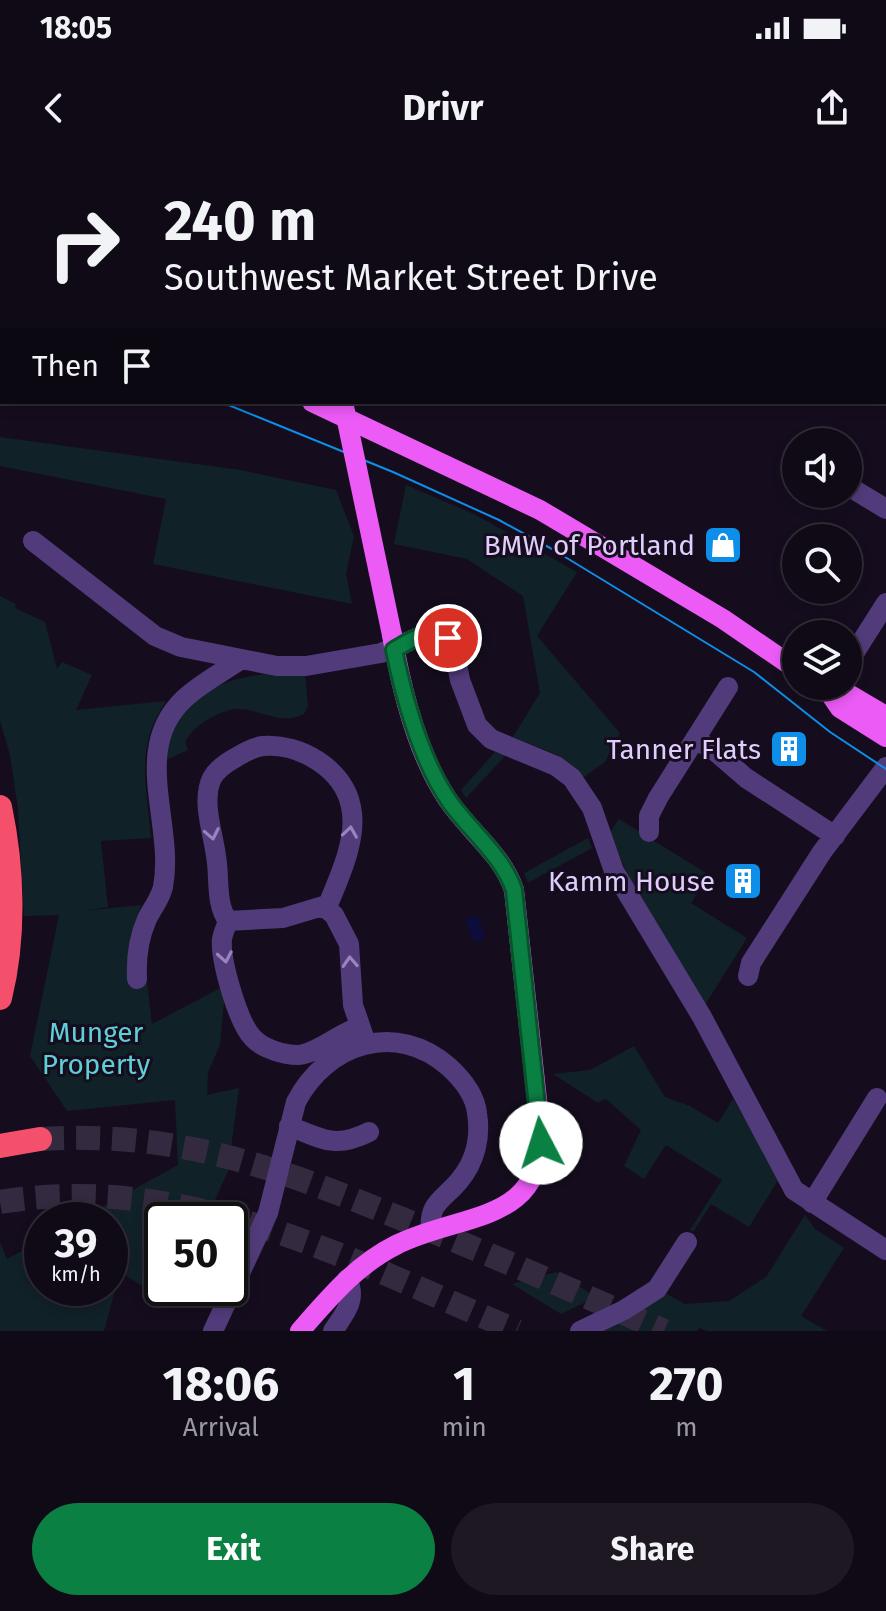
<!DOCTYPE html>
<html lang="en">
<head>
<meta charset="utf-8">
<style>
  :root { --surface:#100a16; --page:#1e1823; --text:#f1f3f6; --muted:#9c9aa1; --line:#302b35; --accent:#0b8043 }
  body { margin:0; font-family:"Fira Sans",sans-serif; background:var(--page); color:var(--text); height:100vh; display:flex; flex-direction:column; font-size:30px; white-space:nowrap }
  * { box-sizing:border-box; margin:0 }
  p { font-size:26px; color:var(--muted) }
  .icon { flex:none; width:44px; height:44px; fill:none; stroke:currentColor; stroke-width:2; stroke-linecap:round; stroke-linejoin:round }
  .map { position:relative; height:1171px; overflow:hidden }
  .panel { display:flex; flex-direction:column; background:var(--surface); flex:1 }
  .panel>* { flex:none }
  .guide { position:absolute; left:0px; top:0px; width:886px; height:244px; box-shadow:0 4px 12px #0003,0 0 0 2px var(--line); background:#100a16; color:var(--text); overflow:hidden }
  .fabs { position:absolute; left:782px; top:268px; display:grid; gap:16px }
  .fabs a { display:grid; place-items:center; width:80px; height:80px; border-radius:50%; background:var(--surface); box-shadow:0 4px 12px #0003,0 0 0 2px var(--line); font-size:40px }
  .speed { position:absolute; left:24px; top:1042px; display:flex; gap:16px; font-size:40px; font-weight:700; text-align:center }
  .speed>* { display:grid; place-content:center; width:104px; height:104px; border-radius:50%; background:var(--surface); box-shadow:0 4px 12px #0003,0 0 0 2px var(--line); line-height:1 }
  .speed small { font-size:20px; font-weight:400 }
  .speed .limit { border:4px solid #111; border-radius:12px; background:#fff; color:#111 }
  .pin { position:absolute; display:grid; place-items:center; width:68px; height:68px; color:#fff; margin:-34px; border:4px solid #fff; border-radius:50%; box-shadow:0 2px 8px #0007 }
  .me { position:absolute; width:88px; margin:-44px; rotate:355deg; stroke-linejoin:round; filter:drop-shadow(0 0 6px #0008) }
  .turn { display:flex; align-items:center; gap:28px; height:168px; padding:0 32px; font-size:36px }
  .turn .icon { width:104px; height:104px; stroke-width:2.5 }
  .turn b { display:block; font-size:56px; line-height:68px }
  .then { display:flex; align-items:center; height:76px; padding:0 32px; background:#0003; gap:16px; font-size:30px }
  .eta { display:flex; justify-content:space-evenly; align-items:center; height:136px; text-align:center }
  .eta b { font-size:48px; font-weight:700; line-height:56px }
  .cta { display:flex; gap:16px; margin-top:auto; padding:16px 32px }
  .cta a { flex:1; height:92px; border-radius:48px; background:var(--accent); color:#fff; font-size:32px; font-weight:700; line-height:92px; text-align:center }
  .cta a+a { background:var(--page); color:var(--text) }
  .status { display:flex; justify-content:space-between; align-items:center; height:56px; padding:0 40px; background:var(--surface); direction:ltr }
  .status svg { height:22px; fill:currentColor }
  header { display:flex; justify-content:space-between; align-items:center; height:104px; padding:0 32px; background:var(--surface); font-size:36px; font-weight:700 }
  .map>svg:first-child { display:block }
</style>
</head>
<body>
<div class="status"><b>18:05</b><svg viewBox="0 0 49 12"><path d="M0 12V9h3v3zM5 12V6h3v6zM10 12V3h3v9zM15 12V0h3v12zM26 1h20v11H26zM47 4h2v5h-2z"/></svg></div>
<header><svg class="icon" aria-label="back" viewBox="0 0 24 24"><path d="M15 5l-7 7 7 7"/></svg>Drivr<svg class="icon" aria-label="share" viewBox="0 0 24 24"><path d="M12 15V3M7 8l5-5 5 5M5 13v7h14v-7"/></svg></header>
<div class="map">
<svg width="886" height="1171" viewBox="0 0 886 1171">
  <rect width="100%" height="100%" fill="#150d1e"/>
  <path fill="#112128" d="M 0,277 L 240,310 L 336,330 L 354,376 L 346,414 L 352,444 L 153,404 L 166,339 L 0,306 Z
    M 406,325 L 474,354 L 577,412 L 537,476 L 620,573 L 605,602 L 581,619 L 558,595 L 513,577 L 540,533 L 523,436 L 467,399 L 394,384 Z
    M 0,436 L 16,444 L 15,448 L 45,462 L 57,509 L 62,502 L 92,515 L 76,550 L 166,541 C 134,588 147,626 151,678 L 101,681 L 108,747 L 82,751 L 141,745 L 130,793 L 130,824 L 147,822 L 152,864 L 228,824 L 232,837 L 224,843 L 220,885 L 208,912 L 207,935 L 239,928 L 228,1011 L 206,1060 L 162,1060 L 162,1128 L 175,1128 L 168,1142 L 120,1112 L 104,1171 L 0,1171 L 0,1082 L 7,1099 L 42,1080 L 42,1128 L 110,1128 L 110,1060 L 78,1060 L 178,1005 L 175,940 L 67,951 L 30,896 L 59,755 L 24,756 L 18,649 L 10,595 L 0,561 Z
    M 266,514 L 305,515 L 308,546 L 304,554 C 282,566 260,549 237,549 C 227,549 216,555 207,560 C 198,566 190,572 185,582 L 188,590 L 164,601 C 176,544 208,520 266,514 Z
    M 495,592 L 506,595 L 466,638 L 461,630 Z
    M 619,659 L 709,715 L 691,743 L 747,778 L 705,845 L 629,717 L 609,674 Z
    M 588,678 L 592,688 L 528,723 L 524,713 Z
    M 634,886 L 665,937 L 690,946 L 718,963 L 733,939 L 780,1017 L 749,1067 L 711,1044 L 693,1072 L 690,1070 L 722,1020 L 666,985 L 644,1019 L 624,1006 L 641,970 L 606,939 L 598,943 L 553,914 L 590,910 Z
    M 805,1055 L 815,1069 L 844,1088 L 801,1156 L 827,1171 L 707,1171 L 699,1168 L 697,1171 L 592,1171 L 665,1133 L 685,1144 L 729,1141 L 766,1117 Z
    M 556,1112 L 596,1137 L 561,1154 L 512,1124 Z"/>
  <path fill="#0c0e39" d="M 471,756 L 479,757 L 485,778 L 479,782 L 472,780 L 466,761 Z"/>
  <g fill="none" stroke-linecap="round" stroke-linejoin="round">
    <path stroke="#342a3f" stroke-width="24" stroke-dasharray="24 12" stroke-linecap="butt" d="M 40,979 C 187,970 290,1013 422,1067 C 503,1100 584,1135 664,1171
      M 0,1042 C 189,1012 348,1099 517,1171"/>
    <path stroke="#513b7a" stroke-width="20" d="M 745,0 L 756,2
      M 160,2 L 160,0
      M 570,2 L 571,0
      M 813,2 L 813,0
      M 0,37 L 2,38
      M 884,142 L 886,143
      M 795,294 L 796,294
      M 848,326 L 886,349
      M 33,381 L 155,476 L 181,487 L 277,506 L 306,506 L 381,493 L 421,476 L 435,473 L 448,478 L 454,489 L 460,520 L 477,565 L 491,579 L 556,606 L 572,618 L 592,648 L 614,711 L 702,857 L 794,1030 L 886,1090
      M 848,503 L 886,443
      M 695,579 L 716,592 L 746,618 L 835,676
      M 649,672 L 649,656 L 658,638 L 728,527
      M 228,761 C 215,744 220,717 216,696 C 213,672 201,641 212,618 C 217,609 226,603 235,598 C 243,593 253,587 263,586 C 300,583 344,609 351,647 C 358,678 339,718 327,747
      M 748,816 L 751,803 L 822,692 L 886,607
      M 137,819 C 136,798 138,779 147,759 C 152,748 160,740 163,727 C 175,664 130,590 184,539 C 201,523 221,513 240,500
      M 360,867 C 340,872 317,894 298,895 C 284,895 263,889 253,878 C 238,863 220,800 222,779 C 223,773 226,767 228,761 L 283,758 L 323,746 L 334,755 L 349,784 L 353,845 L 366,883
      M 289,966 C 322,979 335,989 369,972
      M 812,1043 L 877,938
      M 213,1171 L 268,1053 L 296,942 C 326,884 396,860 449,907 C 462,919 475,935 477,953 C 481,978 475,1002 459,1021 C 443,1040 428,1043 431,1071
      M 333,1171 C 344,1154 358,1140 347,1119
      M 580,1171 L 624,1150 L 657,1129 L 687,1082"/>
    <path stroke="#ec5bf6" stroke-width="20" d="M 330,2 L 330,0
      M 0,191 L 2,190
      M 0,206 L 2,205
      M 312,242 L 540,350 L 723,459 L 796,509
      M 820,526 L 829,532 L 840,548 L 886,577
      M 829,532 L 850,535 L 886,556
      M 300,1171 C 329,1138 356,1105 396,1085 C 461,1052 547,1065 540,967 L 514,730 C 502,694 469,671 448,640 C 418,595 401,528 392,475"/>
    <path stroke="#f5506b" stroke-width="24" d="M 0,647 C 13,709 15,777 0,838
      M 0,986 L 40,979"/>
    <path stroke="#0d8ee8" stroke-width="2" d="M 221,242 L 393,312 L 499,360 L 552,389 L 754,512 L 830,572 L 886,609"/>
    <path stroke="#ec5bf6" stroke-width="20" d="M 343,242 L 392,475"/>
  </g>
  <defs><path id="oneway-chevron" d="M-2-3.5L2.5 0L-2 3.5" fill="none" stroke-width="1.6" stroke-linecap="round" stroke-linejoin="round" transform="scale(2)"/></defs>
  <g stroke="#9984bb">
    <use href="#oneway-chevron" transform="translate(350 672) rotate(-81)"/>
    <use href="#oneway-chevron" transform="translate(212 674) rotate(79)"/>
    <use href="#oneway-chevron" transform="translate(225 797) rotate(80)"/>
    <use href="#oneway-chevron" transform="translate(350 802) rotate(-93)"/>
  </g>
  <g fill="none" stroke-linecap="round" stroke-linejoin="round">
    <defs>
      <path id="route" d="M 448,478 C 429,467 411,480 394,490 C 404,538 421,600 449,641 C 470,671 502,695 514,730 L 541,983"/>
    </defs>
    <use href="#route" stroke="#07532c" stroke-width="20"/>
    <use href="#route" stroke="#0b8043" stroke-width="14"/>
  </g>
  <defs>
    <symbol id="shop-square" viewBox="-11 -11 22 22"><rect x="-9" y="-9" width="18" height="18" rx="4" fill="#0d8ee8" stroke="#150d1e"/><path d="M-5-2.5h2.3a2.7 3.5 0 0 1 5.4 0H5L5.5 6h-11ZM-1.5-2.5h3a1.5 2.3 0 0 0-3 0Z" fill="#fff"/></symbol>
    <symbol id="building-square" viewBox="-11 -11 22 22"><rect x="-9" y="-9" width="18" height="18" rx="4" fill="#0d8ee8" stroke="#150d1e"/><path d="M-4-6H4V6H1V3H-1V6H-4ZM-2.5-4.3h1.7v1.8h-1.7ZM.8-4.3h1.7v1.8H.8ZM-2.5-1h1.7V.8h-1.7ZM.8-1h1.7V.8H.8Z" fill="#fff"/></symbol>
  </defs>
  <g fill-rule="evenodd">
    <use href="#shop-square" x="701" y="363" width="44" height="44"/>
    <use href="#building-square" x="767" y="567" width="44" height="44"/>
    <use href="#building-square" x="721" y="699" width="44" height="44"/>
  </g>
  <g text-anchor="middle" stroke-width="6" stroke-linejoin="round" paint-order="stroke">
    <g font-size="28" fill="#e1cdfc" stroke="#150d1e" text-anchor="end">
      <text x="695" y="395">BMW of Portland</text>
      <text x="761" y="599">Tanner Flats</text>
      <text x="715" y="731">Kamm House</text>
    </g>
    <g font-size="28" fill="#5ecfd7" stroke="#150d1e">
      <text x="96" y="882">Munger<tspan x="96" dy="32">Property</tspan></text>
    </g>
  </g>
</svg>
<div class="fabs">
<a><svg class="icon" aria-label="sound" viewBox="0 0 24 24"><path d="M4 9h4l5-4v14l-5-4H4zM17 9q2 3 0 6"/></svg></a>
<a><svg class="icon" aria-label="search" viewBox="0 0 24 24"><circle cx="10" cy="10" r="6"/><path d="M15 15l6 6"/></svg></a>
<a><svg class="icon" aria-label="layers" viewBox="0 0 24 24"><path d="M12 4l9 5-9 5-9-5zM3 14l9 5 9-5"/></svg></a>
</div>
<div class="speed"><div>39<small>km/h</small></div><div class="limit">50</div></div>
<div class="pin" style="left:448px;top:478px;background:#d93025"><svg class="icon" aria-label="arrive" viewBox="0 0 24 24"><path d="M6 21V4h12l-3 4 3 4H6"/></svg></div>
<svg class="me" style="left:541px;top:983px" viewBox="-20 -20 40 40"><circle r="19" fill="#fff"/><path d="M0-13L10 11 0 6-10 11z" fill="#0b8043"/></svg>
<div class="guide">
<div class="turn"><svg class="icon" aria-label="right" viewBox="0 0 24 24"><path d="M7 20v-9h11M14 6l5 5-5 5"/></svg><div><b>240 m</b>Southwest Market Street Drive</div></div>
<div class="then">Then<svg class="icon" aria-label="arrive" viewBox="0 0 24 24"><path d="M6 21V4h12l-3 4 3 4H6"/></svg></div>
</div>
</div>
<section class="panel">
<div class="eta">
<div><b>18:06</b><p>Arrival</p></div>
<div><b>1</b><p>min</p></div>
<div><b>270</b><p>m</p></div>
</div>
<div class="cta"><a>Exit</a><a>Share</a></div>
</section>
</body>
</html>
